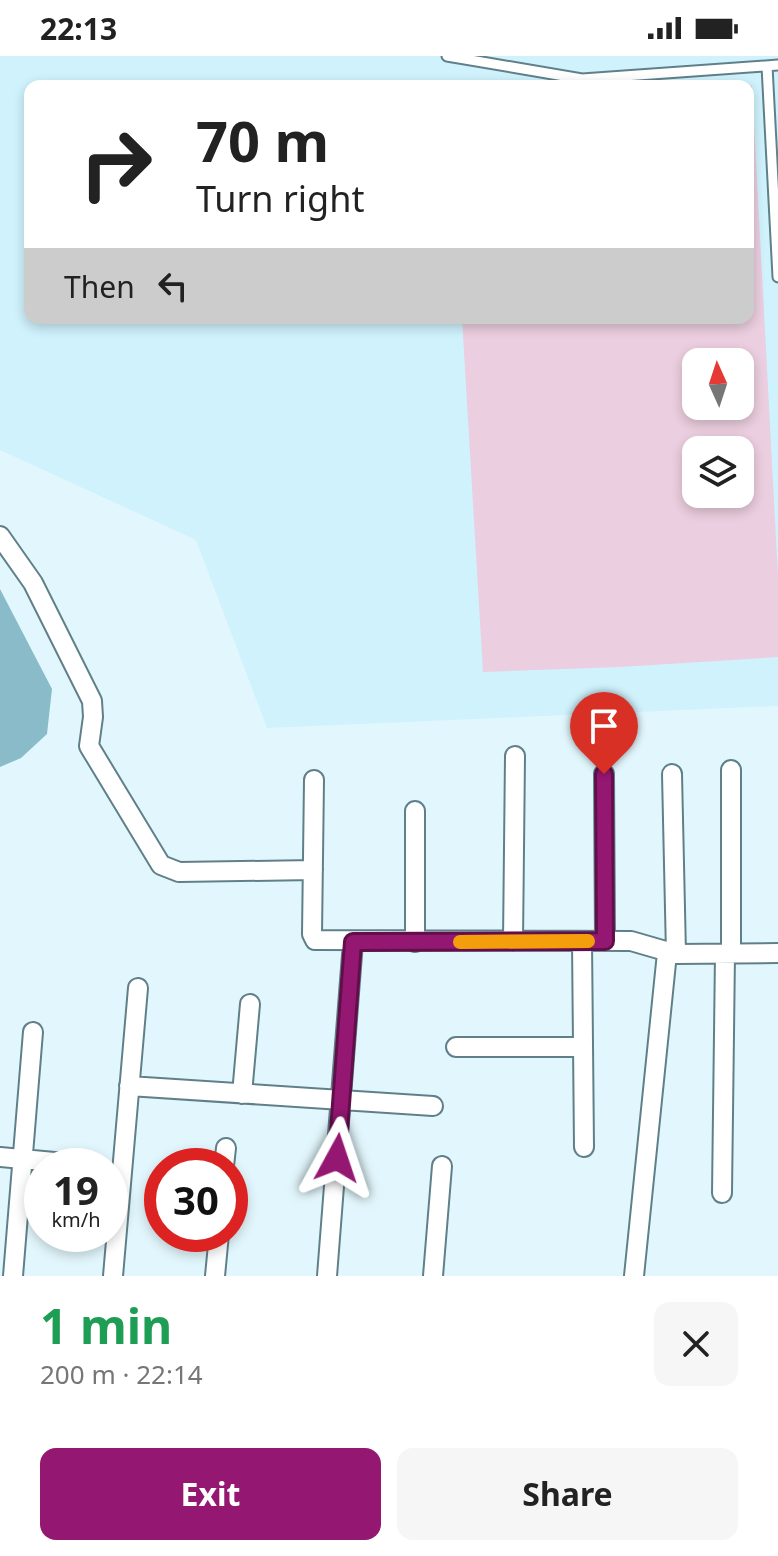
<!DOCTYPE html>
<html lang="en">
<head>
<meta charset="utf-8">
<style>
  :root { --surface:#fff; --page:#f6f6f6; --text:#222; --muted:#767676; --accent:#941772 }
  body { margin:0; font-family:"Noto Sans",sans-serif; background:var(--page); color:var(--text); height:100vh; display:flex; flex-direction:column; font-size:30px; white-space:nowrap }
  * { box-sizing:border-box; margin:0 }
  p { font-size:26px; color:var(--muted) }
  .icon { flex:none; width:44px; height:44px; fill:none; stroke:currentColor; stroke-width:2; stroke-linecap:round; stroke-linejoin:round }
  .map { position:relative; height:1220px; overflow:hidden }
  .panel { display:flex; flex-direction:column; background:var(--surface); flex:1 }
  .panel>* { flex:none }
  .banner { position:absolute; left:24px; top:24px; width:730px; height:244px; border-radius:16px; box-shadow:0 4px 12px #0003; background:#fff; color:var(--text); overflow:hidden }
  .needle { width:52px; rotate:357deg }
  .fabs { position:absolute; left:682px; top:292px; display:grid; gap:16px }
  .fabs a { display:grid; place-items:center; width:72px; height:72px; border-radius:16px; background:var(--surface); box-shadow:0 4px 12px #0003; font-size:40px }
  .speed { position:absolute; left:24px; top:1092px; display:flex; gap:16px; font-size:40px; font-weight:700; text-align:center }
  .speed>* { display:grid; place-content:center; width:104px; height:104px; border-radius:50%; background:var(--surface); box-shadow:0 4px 12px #0003; line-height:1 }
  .speed small { font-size:20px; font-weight:400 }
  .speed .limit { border:12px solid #d22; background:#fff; color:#111 }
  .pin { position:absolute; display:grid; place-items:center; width:68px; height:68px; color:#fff; margin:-82px -34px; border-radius:50% 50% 50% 0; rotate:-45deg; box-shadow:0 0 8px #0007 }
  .pin .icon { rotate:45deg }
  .me { position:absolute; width:88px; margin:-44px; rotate:5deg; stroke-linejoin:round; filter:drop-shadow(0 0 6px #0008) }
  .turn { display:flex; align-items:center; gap:28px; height:168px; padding:0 40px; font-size:36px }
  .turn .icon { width:104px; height:104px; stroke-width:2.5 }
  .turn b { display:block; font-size:56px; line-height:68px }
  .then { display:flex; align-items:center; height:76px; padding:0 40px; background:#0003; gap:16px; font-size:30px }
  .round { display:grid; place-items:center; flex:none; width:84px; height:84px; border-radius:16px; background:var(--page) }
  .headline { display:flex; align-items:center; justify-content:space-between; height:136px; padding:0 40px }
  h1 { font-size:48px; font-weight:700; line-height:60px; color:#1e9e55 }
  .action { display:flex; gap:16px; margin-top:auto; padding:16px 40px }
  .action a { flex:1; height:92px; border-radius:16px; background:var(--accent); color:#fff; font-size:32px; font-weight:700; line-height:92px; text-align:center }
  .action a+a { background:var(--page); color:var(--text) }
  .status { display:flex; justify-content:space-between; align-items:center; height:56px; padding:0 40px; background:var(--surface); direction:ltr }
  .status svg { height:22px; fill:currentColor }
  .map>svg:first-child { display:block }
</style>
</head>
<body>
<div class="status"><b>22:13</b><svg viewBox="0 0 49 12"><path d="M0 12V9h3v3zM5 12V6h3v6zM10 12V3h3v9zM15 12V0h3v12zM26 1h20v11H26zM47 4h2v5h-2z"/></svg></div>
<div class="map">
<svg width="778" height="1220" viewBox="0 0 778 1220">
  <rect width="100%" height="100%" fill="#e2f7fd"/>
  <path fill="#cff2fd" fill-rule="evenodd" d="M 0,0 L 778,0 L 778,650 L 267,672 L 196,484 L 0,394 ZM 30,30 L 748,30 L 748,262 L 30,262 ZM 696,306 L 740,306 L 740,350 L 696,350 ZM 696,394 L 740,394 L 740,438 L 696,438 Z"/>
  <path fill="#8abbc9" d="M 0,533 L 52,633 L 47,678 L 21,702 L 0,711 Z"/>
  <path fill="#ebcedf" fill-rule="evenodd" d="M 752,29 L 778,521 L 778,601 L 620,611 L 483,616 L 462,262 L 748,262 L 748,30 ZM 696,306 L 740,306 L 740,350 L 696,350 ZM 696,394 L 740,394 L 740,438 L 696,438 Z"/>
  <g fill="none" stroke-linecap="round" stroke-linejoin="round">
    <defs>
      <path id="lane" d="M 447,0 L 582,23 L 778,9
        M 767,10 L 778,221"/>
      <path id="street" d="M 0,480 L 33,527 L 92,645 L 93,661 L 89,690 L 161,809 L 179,816 L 313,814
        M 604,718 L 605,885
        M 672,718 L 676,898
        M 314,724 L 312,878 L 315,884 L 631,885 L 676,898 L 778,897
        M 513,885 L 515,700
        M 582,885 L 584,1091
        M 415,886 L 415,755
        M 731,898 L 731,714
        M 456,991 L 583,991
        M 129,1030 L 433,1050
        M 242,1038 L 250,948
        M 0,1101 L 98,1110
        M 224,1110 L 226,1092
        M 722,1137 L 725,898
        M 13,1220 L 33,976
        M 113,1220 L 138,932
        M 215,1220 L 219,1178
        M 327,1220 L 353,886
        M 433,1220 L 442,1110
        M 634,1220 L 667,897"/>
    </defs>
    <use href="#lane" stroke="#608089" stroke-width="13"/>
    <use href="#street" stroke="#608089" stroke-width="22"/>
    <use href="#lane" stroke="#fff" stroke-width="9"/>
    <use href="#street" stroke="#fff" stroke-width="18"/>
  </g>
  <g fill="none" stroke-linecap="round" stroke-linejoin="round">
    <defs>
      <path id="route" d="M 337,1102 L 353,886 L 605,885 L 604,718"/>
    </defs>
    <use href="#route" stroke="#600f4a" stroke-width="20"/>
    <use href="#route" stroke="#941772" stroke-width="14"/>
    <path stroke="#f59e0b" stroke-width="14" d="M 460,886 L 588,885"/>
  </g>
</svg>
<div class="fabs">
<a><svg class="needle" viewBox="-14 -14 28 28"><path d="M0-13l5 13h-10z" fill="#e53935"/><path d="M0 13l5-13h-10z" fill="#767676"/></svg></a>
<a><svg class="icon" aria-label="layers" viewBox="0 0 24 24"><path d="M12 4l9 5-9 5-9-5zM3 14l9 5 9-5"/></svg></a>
</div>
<div class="speed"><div>19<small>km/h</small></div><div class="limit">30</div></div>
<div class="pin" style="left:604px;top:718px;background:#d93025"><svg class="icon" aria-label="arrive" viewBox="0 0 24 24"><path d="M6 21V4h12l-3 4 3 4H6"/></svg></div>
<svg class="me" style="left:337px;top:1102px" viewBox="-20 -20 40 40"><path d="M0-17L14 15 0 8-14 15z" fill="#941772" stroke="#fff" stroke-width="4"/></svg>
<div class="banner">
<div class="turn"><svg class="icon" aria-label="right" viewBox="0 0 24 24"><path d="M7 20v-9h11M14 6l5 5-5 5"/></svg><div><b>70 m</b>Turn right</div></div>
<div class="then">Then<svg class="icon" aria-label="left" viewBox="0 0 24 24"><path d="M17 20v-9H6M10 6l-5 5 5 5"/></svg></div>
</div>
</div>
<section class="panel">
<div class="headline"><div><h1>1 min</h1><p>200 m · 22:14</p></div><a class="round"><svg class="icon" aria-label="close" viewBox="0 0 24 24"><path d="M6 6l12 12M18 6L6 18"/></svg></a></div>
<div class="action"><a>Exit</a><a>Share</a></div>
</section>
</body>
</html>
